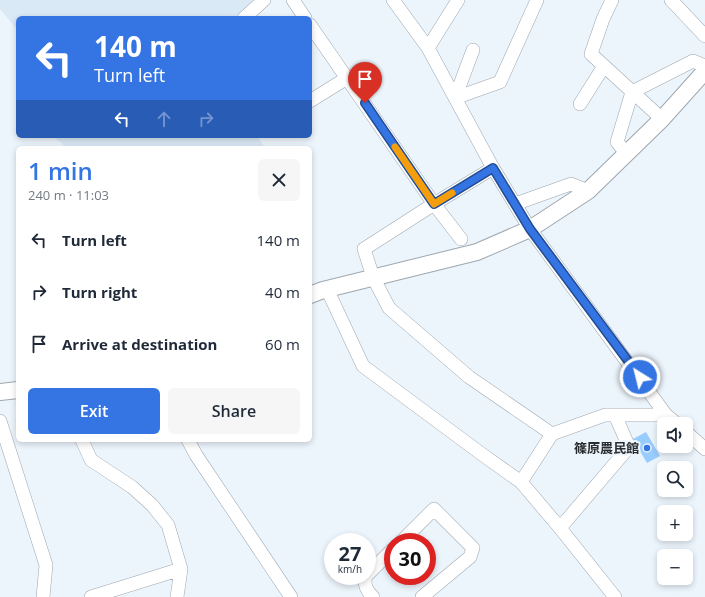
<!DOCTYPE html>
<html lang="en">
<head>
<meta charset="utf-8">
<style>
  :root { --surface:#fff; --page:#f6f6f7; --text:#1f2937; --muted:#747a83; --accent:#3475e3 }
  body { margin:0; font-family:"Open Sans","Noto Sans JP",sans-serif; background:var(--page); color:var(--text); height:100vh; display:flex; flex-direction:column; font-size:15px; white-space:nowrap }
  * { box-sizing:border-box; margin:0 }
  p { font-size:13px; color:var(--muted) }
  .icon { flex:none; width:22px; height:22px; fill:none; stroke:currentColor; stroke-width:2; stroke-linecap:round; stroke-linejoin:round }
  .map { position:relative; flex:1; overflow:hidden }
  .details { position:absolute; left:16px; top:146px; width:296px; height:296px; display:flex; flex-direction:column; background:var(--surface); border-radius:6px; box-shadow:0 2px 6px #0003 }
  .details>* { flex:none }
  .hud { position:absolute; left:16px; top:16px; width:296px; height:122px; border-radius:6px; box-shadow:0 2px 6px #0003; background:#3475e3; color:#fff; overflow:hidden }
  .tools { position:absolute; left:657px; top:417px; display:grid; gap:8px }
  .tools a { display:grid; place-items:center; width:36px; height:36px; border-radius:6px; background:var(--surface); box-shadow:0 2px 6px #0003; font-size:20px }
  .speed { position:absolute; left:324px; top:533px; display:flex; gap:8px; font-size:20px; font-weight:700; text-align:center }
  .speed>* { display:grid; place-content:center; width:52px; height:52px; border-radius:50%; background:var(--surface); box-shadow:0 2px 6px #0003; line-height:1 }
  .speed small { font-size:10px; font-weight:400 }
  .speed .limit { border:6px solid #d22; background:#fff; color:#111 }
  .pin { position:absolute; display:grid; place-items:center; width:34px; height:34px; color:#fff; margin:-41px -17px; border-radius:50% 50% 50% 0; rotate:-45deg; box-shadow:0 0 4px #0007 }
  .pin .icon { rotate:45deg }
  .me { position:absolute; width:44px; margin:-22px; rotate:324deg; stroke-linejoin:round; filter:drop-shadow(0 0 3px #0008) }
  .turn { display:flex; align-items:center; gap:14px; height:84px; padding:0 12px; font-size:18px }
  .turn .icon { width:52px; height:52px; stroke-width:2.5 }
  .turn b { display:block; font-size:28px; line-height:34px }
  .lanes { display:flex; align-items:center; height:38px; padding:0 12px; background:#0003; justify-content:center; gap:20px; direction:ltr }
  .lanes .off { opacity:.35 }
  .round { display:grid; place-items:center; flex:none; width:42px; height:42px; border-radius:6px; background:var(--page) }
  .head { display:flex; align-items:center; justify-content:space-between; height:68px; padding:0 12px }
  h1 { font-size:24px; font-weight:600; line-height:30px; color:var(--accent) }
  .cta { display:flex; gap:8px; margin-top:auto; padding:8px 12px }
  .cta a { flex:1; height:46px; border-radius:6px; background:var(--accent); color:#fff; font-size:16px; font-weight:600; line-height:46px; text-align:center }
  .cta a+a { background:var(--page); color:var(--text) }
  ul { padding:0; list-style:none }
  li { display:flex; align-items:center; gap:12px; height:52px; padding:0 12px }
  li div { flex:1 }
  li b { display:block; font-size:15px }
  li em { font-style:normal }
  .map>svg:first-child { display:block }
</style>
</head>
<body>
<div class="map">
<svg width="705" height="597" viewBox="0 0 705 597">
  <rect width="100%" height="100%" fill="#ecf4fc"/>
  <path fill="#dae9f6" d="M 0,0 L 253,0 L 233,18 L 18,18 L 18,35 L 15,27 L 0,9 Z
    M 53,136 L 257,136 L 265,148 L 67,148 Z"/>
  <path fill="#97cdfe" d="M 646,432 L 660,456 L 647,463 L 633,439 Z"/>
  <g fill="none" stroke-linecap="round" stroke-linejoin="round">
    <defs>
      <path id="minor" d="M 293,0 L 305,18
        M 393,0 L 428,48 L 493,168 L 530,229 L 666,415 L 677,424
        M 612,0 L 603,19 L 591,54 L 662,119
        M 671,0 L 705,36
        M 244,18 L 264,0
        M 310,25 L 434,204 L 461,239
        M 428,48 L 458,0
        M 455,98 L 500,82 L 537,0
        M 455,98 L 473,50
        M 310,101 L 347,78
        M 580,104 L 604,66
        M 626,153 L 617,142 L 632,92 L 693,61 L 705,66
        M 493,168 L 434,204 L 364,249 L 373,277 L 389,308 L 469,377 L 552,434 L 521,482
        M 515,204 L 571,184 L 588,191
        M 327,289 L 363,366 L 483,455 L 521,482 L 560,528 L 615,597
        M 0,421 L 46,565 L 43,597
        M 686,432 L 705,449
        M 552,434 L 605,415 L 666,415
        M 82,440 L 91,460 L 132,487 L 152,505 L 168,525 L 181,569 L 177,597
        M 188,440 L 196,455 L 291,597
        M 560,528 L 629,447 L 615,415
        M 401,542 L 434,509 L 473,548 L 470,557 L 422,597
        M 367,575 L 393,549
        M 366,576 C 363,585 367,591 373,597
        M 91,597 L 181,569"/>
      <path id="tertiary" d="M 310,295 L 323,290 L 477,252 L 530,229 L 588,191 L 662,119 L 705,71
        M 0,392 L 18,390"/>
    </defs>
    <use href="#minor" stroke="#9fa7ae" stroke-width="14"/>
    <use href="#tertiary" stroke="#9fa7ae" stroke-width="18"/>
    <use href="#minor" stroke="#fff" stroke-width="13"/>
    <use href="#tertiary" stroke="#fff" stroke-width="16"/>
  </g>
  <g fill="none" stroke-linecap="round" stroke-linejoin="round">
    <defs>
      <path id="route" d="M 365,103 L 434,204 L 493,168 L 530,229 L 640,377"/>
    </defs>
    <use href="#route" stroke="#224c94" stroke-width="10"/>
    <use href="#route" stroke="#3475e3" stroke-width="7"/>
    <path stroke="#f59e0b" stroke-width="7" d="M 395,147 L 434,204 L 452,193"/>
  </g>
  <circle fill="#3475e3" stroke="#ecf4fc" stroke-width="1.5" cx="647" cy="448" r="4"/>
  <g text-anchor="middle" stroke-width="4" stroke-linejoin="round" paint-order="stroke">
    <g font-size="13" font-weight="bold" fill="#2a2d30" stroke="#ecf4fc" text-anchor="end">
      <text x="639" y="453">篠原農民館</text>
    </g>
  </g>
</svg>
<div class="tools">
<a><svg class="icon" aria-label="sound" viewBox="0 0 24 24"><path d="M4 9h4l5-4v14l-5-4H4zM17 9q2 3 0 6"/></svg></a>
<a><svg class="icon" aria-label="search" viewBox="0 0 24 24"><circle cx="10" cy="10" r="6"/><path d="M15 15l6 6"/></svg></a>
<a>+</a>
<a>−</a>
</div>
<div class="speed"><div>27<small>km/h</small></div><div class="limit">30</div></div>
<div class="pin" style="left:365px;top:103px;background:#d93025"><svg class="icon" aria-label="arrive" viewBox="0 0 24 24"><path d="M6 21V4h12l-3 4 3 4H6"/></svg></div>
<svg class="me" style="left:640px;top:377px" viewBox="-20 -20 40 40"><circle r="17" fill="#3475e3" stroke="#fff" stroke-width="3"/><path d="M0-11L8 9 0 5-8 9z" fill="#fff"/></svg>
<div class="hud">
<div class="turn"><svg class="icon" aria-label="left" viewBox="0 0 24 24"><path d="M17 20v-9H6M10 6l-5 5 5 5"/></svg><div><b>140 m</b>Turn left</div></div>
<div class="lanes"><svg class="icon" aria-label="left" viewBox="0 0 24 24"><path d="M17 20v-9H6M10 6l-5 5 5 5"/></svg><svg class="icon off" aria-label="ahead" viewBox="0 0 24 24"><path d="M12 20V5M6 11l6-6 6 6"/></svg><svg class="icon off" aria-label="right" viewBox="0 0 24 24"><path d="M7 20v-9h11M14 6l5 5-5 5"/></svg></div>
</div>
<section class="details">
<div class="head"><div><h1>1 min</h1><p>240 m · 11:03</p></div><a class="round"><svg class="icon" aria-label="close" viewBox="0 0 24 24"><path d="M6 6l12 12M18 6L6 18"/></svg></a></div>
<ul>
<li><svg class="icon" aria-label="left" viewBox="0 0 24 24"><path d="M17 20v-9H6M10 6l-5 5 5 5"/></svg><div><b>Turn left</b></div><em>140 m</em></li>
<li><svg class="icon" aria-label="right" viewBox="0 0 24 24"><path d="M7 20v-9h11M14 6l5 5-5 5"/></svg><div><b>Turn right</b></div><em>40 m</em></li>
<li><svg class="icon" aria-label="arrive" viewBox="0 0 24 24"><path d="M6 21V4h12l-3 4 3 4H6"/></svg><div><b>Arrive at destination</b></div><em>60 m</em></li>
</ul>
<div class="cta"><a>Exit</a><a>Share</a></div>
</section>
</div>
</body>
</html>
